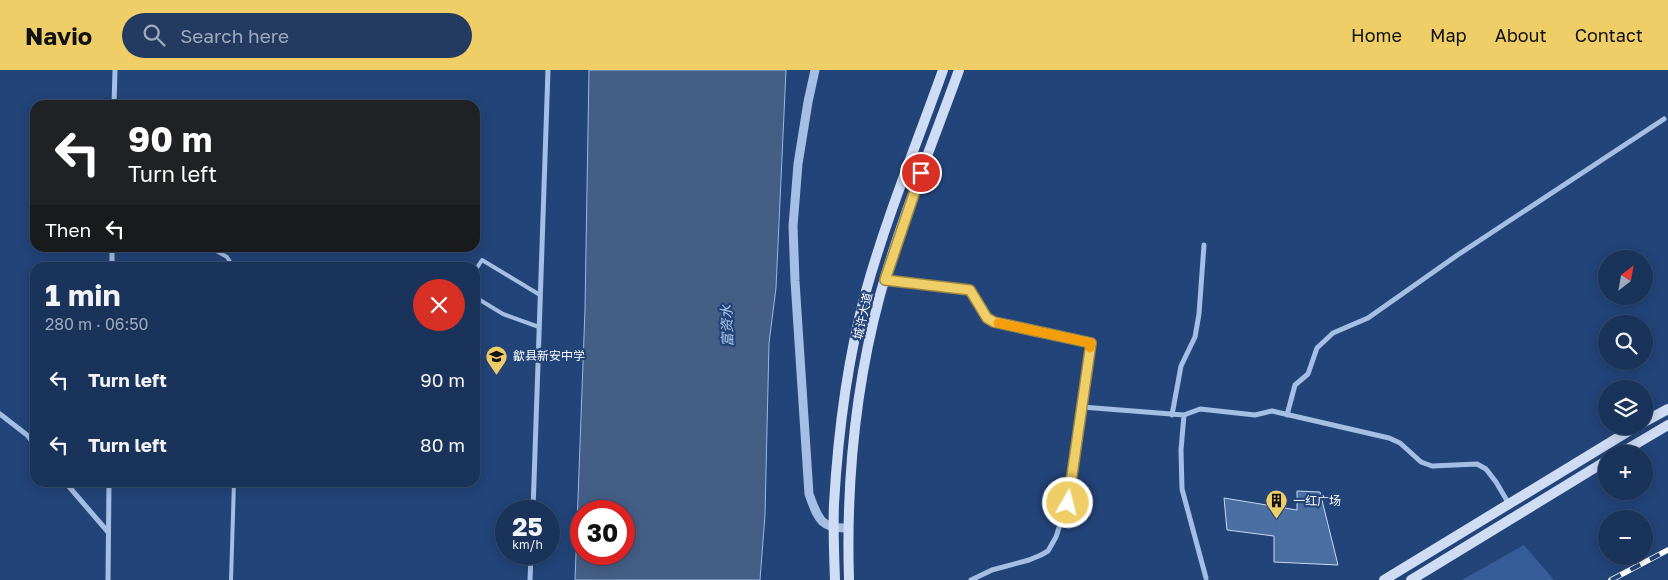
<!DOCTYPE html>
<html lang="en">
<head>
<meta charset="utf-8">
<style>
  :root { --surface:#1a335b; --page:#233b61; --text:#f1f3f6; --muted:#9faabb; --line:#384e71; --accent:#efce67 }
  body { margin:0; font-family:"Golos Text","Noto Sans SC",sans-serif; background:var(--page); color:var(--text); height:100vh; display:flex; flex-direction:column; font-size:19px; white-space:nowrap }
  * { box-sizing:border-box; margin:0 }
  p { font-size:16px; color:var(--muted) }
  .icon { flex:none; width:28px; height:28px; fill:none; stroke:currentColor; stroke-width:2; stroke-linecap:round; stroke-linejoin:round }
  .map { position:relative; flex:1; overflow:hidden }
  .details { position:absolute; left:30px; top:192px; width:450px; height:225px; display:flex; flex-direction:column; background:var(--surface); border-radius:15px; box-shadow:0 2px 12px #0003,0 0 0 1px var(--line) }
  .details>* { flex:none }
  .banner { position:absolute; left:30px; top:30px; width:450px; height:152px; border-radius:15px; box-shadow:0 2px 12px #0003,0 0 0 1px var(--line); background:#202124; color:#fff; overflow:hidden }
  .needle { width:32px; rotate:31deg }
  .tools { position:absolute; left:1598px; top:180px; display:grid; gap:10px }
  .tools a { display:grid; place-items:center; width:55px; height:55px; border-radius:50%; background:var(--surface); box-shadow:0 2px 12px #0003,0 0 0 1px var(--line); font-size:25px }
  .speed { position:absolute; left:495px; top:430px; display:flex; gap:10px; font-size:25px; font-weight:700; text-align:center }
  .speed>* { display:grid; place-content:center; width:65px; height:65px; border-radius:50%; background:var(--surface); box-shadow:0 2px 12px #0003,0 0 0 1px var(--line); line-height:1 }
  .speed small { font-size:12px; font-weight:400 }
  .speed .limit { border:8px solid #d22; background:#fff; color:#111 }
  .pin { position:absolute; display:grid; place-items:center; width:42px; height:42px; color:#fff; margin:-21px; border:2px solid #fff; border-radius:50%; box-shadow:0 1px 5px #0007 }
  .me { position:absolute; width:55px; margin:-28px; rotate:8deg; stroke-linejoin:round; filter:drop-shadow(0 0 4px #0008) }
  .turn { display:flex; align-items:center; gap:18px; height:105px; padding:0 15px; font-size:22px }
  .turn .icon { width:65px; height:65px; stroke-width:2.5 }
  .turn b { display:block; font-size:35px; line-height:42px }
  .then { display:flex; align-items:center; height:48px; padding:0 15px; background:#0003; gap:10px; font-size:19px }
  .round { display:grid; place-items:center; flex:none; width:52px; height:52px; border-radius:26px; background:var(--page) }
  .summary { display:flex; align-items:center; justify-content:space-between; height:85px; padding:0 15px }
  h1 { font-size:30px; font-weight:700; line-height:38px }
  ul { padding:0; list-style:none }
  li { display:flex; align-items:center; gap:15px; height:65px; padding:0 15px }
  li div { flex:1 }
  li b { display:block; font-size:19px }
  li em { font-style:normal }
  header { display:flex; align-items:center; gap:30px; box-sizing:border-box; height:70px; padding:0 25px; background:var(--accent); color:#111 }
  header strong { font-size:24px }
  nav { display:flex; gap:28px; margin-inline-start:auto; font-size:18px }
  .search { width:350px; height:45px; background:var(--page); display:flex; align-items:center; gap:12px; box-sizing:border-box; padding:0 18px; border-radius:28px; color:var(--muted); font-size:19px }
  .map>svg:first-child { display:block }
</style>
</head>
<body>
<header>
<strong>Navio</strong>
<div class="search"><svg class="icon" aria-label="search" viewBox="0 0 24 24"><circle cx="10" cy="10" r="6"/><path d="M15 15l6 6"/></svg>Search here</div>
<nav><a>Home</a><a>Map</a><a>About</a><a>Contact</a></nav>
</header>
<div class="map">
<svg width="1668" height="510" viewBox="0 0 1668 510">
  <rect width="100%" height="100%" fill="#234479"/>
  <path fill="#365d97" d="M 1524,475 L 1554,510 L 1462,510 Z"/>
  <path fill="#455e85" stroke="#98b9e5" fill-rule="evenodd" d="M 589,0 L 786,0 L 776,218 L 769,273 L 765,445 L 760,510 L 575,510 L 585,239 ZM 624,441 L 624,484 L 581,484 L 581,441 Z"/>
  <path fill="#4b6ea3" stroke="#c7d9f3" d="M 1297,421 L 1320,422 L 1338,495 L 1274,492 L 1274,466 L 1227,460 L 1224,428 L 1297,440 Z"/>
  <g fill="none" stroke-linecap="round" stroke-linejoin="round">
    <path stroke="#a4bee4" stroke-width="4" d="M 211,178 L 227,187 L 234,198
      M 475,201 L 482,190 L 540,225
      M 475,227 L 503,244 L 539,257
      M 231,510 L 234,412"/>
    <path stroke="#a4bee4" stroke-width="5" d="M 114,35 L 115,0
      M 112,198 L 112,178
      M 885,210 L 970,220 L 987,248 L 994,252 L 1091,273 L 1067,433 L 1056,467 L 1048,481 L 1041,485 L 1029,490 L 992,500 L 971,510
      M 1082,337 L 1184,345 L 1200,339 L 1255,345 L 1272,341 L 1389,368 L 1400,373 L 1421,392 L 1432,396 L 1477,394 L 1486,399 L 1496,412 L 1509,434
      M 0,344 L 27,365 L 35,375
      M 1172,345 L 1181,296 L 1195,267 L 1199,244 L 1204,175
      M 1184,345 L 1181,380 L 1182,419 L 1206,508
      M 1287,345 L 1295,315 L 1308,304 L 1317,278 L 1333,263 L 1368,248 L 1459,184 L 1664,49
      M 65,412 L 108,462
      M 533,441 L 548,0
      M 108,510 L 109,412
      M 530,510 L 531,484"/>
    <path stroke="#a4bee4" stroke-width="9" d="M 815,0 L 808,32 L 798,94 L 793,156 L 795,211 L 809,424 C 818,448 820,459 848,458"/>
    <path stroke="#cedcf4" stroke-width="10" d="M 1644,352 L 1668,339
      M 1619,384 L 1668,355
      M 835,510 C 834,485 833,459 834,434 C 838,363 847,291 866,221 C 887,146 917,73 943,0
      M 849,510 C 846,414 855,318 880,225 C 901,149 932,75 959,0
      M 1384,510 L 1637,356
      M 1411,510 L 1606,391"/>
    <defs>
      <path id="rail" d="M 1611,510 L 1668,480"/>
    </defs>
    <use href="#rail" stroke="#fff" stroke-width="5.5"/>
    <use href="#rail" stroke="#234479" stroke-width="4" stroke-dasharray="11" stroke-linecap="butt"/>
  </g>
  <g fill="none" stroke-linecap="round" stroke-linejoin="round">
    <defs>
      <path id="route" d="M 921,103 L 885,210 L 970,220 L 987,248 L 994,252 L 1091,273 L 1068,433"/>
    </defs>
    <use href="#route" stroke="#9b8643" stroke-width="12"/>
    <use href="#route" stroke="#efce67" stroke-width="9"/>
    <path stroke="#f59e0b" stroke-width="9" d="M 998,253 L 1091,273 L 1090,278"/>
  </g>
  <defs>
    <symbol id="school-pin" viewBox="-11 -11 22 30"><path d="M0 17L-7.5 6A9.5 9.5 0 1 1 7.5 6Z" fill="#efce67" stroke="#234479"/><path d="M0-5L7-2L0 1L-7-2ZM-4 1L0 2.5L4 1V4Q0 6-4 4Z" fill="#111"/></symbol>
    <symbol id="building-pin" viewBox="-11 -11 22 30"><path d="M0 17L-7.5 6A9.5 9.5 0 1 1 7.5 6Z" fill="#efce67" stroke="#234479"/><path d="M-4-6H4V6H1V3H-1V6H-4ZM-2.5-4.3h1.7v1.8h-1.7ZM.8-4.3h1.7v1.8H.8ZM-2.5-1h1.7V.8h-1.7ZM.8-1h1.7V.8H.8Z" fill="#111"/></symbol>
  </defs>
  <g fill-rule="evenodd">
    <use href="#school-pin" x="484" y="274" width="25" height="34"/>
    <use href="#building-pin" x="1264" y="418" width="25" height="34"/>
  </g>
  <g text-anchor="middle" stroke-width="4.5" stroke-linejoin="round" paint-order="stroke">
    <g font-size="12" fill="#fff" stroke="#234479">
      <text transform="translate(863 246) rotate(-77)" y="4">城许大道</text>
    </g>
    <g font-size="12" fill="#fff" stroke="#234479" text-anchor="start">
      <text x="513" y="290">歙县新安中学</text>
      <text x="1293" y="435">一红广场</text>
    </g>
    <g font-size="14" font-style="italic" fill="#afc8ec" stroke="#234479">
      <text transform="translate(727 256) rotate(-92)" y="5">富资水</text>
    </g>
  </g>
</svg>
<div class="tools">
<a><svg class="needle" viewBox="-14 -14 28 28"><path d="M0-13l5 13h-10z" fill="#e53935"/><path d="M0 13l5-13h-10z" fill="#9faabb"/></svg></a>
<a><svg class="icon" aria-label="search" viewBox="0 0 24 24"><circle cx="10" cy="10" r="6"/><path d="M15 15l6 6"/></svg></a>
<a><svg class="icon" aria-label="layers" viewBox="0 0 24 24"><path d="M12 4l9 5-9 5-9-5zM3 14l9 5 9-5"/></svg></a>
<a>+</a>
<a>−</a>
</div>
<div class="speed"><div>25<small>km/h</small></div><div class="limit">30</div></div>
<div class="pin" style="left:921px;top:103px;background:#d93025"><svg class="icon" aria-label="arrive" viewBox="0 0 24 24"><path d="M6 21V4h12l-3 4 3 4H6"/></svg></div>
<svg class="me" style="left:1068px;top:433px" viewBox="-20 -20 40 40"><circle r="17" fill="#efce67" stroke="#fff" stroke-width="3"/><path d="M0-11L8 9 0 5-8 9z" fill="#fff"/></svg>
<div class="banner">
<div class="turn"><svg class="icon" aria-label="left" viewBox="0 0 24 24"><path d="M17 20v-9H6M10 6l-5 5 5 5"/></svg><div><b>90 m</b>Turn left</div></div>
<div class="then">Then<svg class="icon" aria-label="left" viewBox="0 0 24 24"><path d="M17 20v-9H6M10 6l-5 5 5 5"/></svg></div>
</div>
<section class="details">
<div class="summary"><div><h1>1 min</h1><p>280 m · 06:50</p></div><a class="round" style="background:#d93025;color:#fff"><svg class="icon" aria-label="close" viewBox="0 0 24 24"><path d="M6 6l12 12M18 6L6 18"/></svg></a></div>
<ul>
<li><svg class="icon" aria-label="left" viewBox="0 0 24 24"><path d="M17 20v-9H6M10 6l-5 5 5 5"/></svg><div><b>Turn left</b></div><em>90 m</em></li>
<li><svg class="icon" aria-label="left" viewBox="0 0 24 24"><path d="M17 20v-9H6M10 6l-5 5 5 5"/></svg><div><b>Turn left</b></div><em>80 m</em></li>
</ul>
</section>
</div>
</body>
</html>
